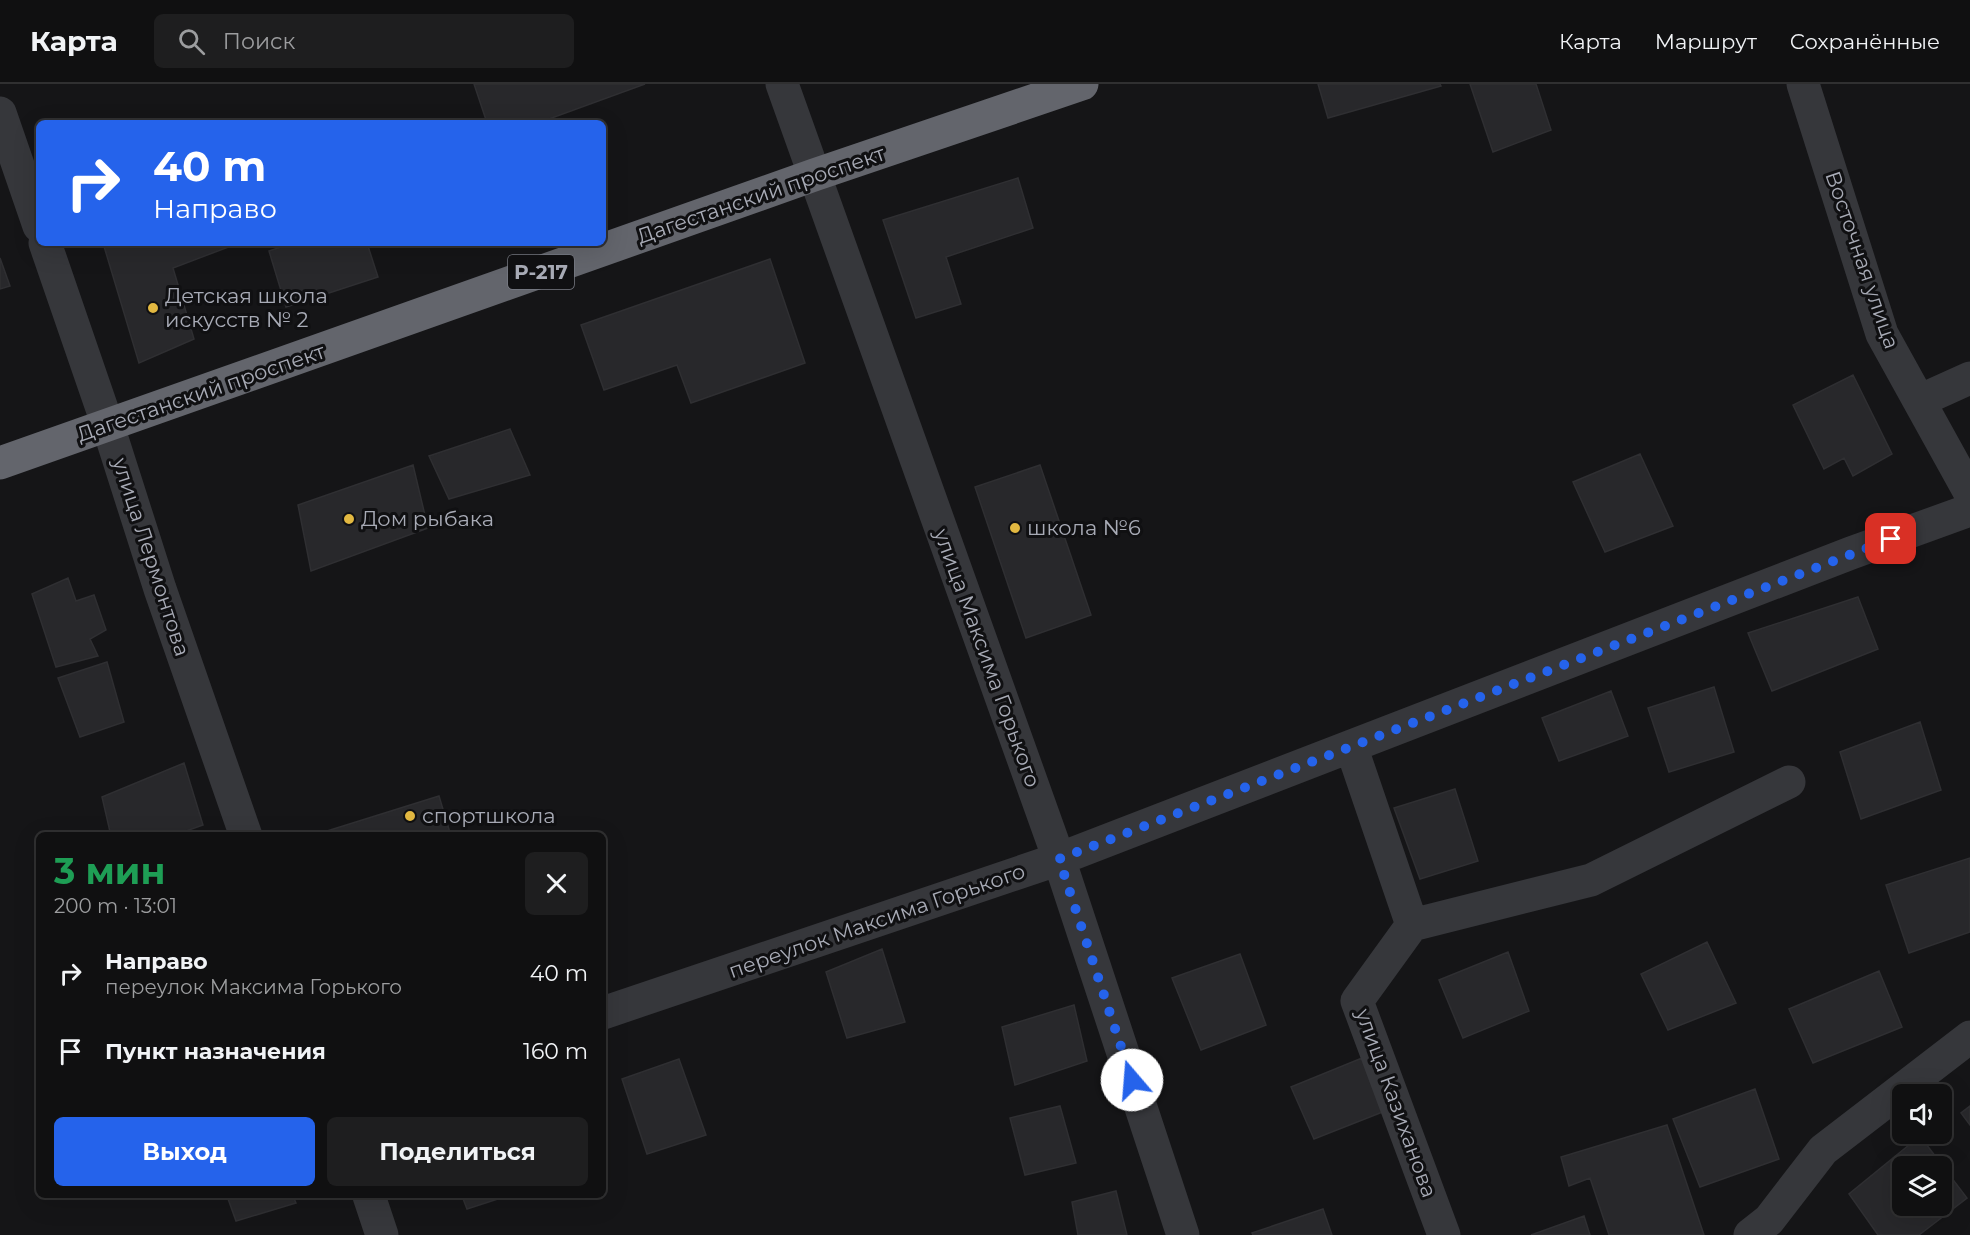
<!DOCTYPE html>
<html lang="ru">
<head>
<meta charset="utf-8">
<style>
  :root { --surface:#101011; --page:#1e1e1f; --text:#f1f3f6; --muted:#9c9d9f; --line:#303031; --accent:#2563eb }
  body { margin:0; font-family:Montserrat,sans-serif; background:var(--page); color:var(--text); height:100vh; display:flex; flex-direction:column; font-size:22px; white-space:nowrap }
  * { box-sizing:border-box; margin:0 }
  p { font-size:20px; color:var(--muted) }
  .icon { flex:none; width:33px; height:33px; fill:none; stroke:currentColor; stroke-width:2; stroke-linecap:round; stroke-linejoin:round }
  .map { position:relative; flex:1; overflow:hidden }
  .panel { position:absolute; left:36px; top:748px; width:570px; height:366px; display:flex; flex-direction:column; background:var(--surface); border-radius:9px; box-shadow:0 6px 24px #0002,0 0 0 2px var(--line) }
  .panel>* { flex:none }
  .guide { position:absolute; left:36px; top:36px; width:570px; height:126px; border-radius:9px; box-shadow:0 6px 24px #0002,0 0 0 2px var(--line); background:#2563eb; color:#fff; overflow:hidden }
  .buttons { position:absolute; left:1892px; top:1000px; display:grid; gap:12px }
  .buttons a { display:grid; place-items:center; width:60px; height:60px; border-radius:9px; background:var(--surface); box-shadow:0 6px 24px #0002,0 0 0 2px var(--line); font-size:30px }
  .pin { position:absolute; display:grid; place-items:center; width:51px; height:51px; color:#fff; margin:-26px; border-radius:12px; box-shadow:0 3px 9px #0006 }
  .me { position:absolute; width:66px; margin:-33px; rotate:342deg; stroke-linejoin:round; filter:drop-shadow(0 0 4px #0008) }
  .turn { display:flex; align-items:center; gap:21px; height:126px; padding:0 18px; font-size:27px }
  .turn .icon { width:78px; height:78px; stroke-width:2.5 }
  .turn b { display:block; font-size:42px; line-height:51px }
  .round { display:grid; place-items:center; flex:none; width:63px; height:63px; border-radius:9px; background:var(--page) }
  .overview { display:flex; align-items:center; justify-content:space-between; height:102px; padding:0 18px }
  h1 { font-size:36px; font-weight:700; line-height:45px; color:#1e9e55 }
  .cta { display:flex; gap:12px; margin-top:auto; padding:12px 18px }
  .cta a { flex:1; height:69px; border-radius:9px; background:var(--accent); color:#fff; font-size:24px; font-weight:700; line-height:69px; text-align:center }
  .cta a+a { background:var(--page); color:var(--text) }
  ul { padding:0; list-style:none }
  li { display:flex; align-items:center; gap:18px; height:78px; padding:0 18px }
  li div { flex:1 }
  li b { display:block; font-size:22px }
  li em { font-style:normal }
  header { display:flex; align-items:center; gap:36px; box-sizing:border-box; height:84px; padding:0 30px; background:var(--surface); border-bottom:2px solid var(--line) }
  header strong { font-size:28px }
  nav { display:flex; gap:33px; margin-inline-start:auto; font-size:21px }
  .search { width:420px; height:54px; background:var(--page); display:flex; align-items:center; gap:15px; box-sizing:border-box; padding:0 21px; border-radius:9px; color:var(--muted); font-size:22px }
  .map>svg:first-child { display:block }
</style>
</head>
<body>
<header>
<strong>Карта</strong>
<div class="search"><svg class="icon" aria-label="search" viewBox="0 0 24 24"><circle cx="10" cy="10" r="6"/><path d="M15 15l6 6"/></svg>Поиск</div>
<nav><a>Карта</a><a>Маршрут</a><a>Сохранённые</a></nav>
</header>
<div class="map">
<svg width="1970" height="1151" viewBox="0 0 1970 1151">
  <rect width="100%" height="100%" fill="#151517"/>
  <path fill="#28282b" stroke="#2f2f32" stroke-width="1.5" fill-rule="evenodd" d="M 474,0 L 645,0 L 538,39 L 487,39 Z
    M 1318,0 L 1440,0 L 1441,2 L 1328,34 Z
    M 1470,0 L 1536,0 L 1551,46 L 1493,68 Z
    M 1018,94 L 1033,144 L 946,173 L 961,220 L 916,234 L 883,136 Z
    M 103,159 L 239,159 L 173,184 L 194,255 L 139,279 Z
    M 293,159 L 367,159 L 378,193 L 286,223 L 269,167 Z
    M 0,174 L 10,202 L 0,205 Z
    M 770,175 L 805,279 L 691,319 L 677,281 L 604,306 L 581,241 Z
    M 1853,291 L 1892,370 L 1853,392 L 1844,374 L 1824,385 L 1793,321 Z
    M 510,345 L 530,391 L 449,415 L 429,372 Z
    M 1640,370 L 1673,442 L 1605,468 L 1573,398 Z
    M 413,381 L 428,444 L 311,487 L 298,421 Z
    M 1040,381 L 1091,531 L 1026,554 L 975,403 Z
    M 68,494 L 76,517 L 94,511 L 106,546 L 90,555 L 98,572 L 56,583 L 32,510 Z
    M 1858,513 L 1878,565 L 1772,607 L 1748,549 Z
    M 107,578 L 124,638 L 80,653 L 58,594 Z
    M 1714,603 L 1734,668 L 1669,688 L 1648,624 Z
    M 1611,607 L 1628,652 L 1559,677 L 1542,634 Z
    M 1920,638 L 1941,706 L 1861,735 L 1840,668 Z
    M 184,679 L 203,741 L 172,752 L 111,752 L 102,713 Z
    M 1455,705 L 1478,777 L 1420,795 L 1394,724 Z
    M 439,712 L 451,752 L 311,752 Z
    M 1970,774 L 1970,848 L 1909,869 L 1886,801 Z
    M 1707,858 L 1736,919 L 1668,946 L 1641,890 Z
    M 882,865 L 905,938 L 847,954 L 826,888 Z
    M 1508,868 L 1529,927 L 1463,954 L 1439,896 Z
    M 1240,870 L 1266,941 L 1201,966 L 1172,894 Z
    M 1879,887 L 1902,943 L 1813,979 L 1789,925 Z
    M 1074,921 L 1087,977 L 1015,1001 L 1002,943 Z
    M 1362,974 L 1385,1027 L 1314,1055 L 1291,1003 Z
    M 679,975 L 706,1051 L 647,1070 L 622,995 Z
    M 1755,1005 L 1779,1075 L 1700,1103 L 1673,1035 Z
    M 1060,1022 L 1076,1079 L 1025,1091 L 1010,1034 Z
    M 1970,1022 L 1970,1041 L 1961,1029 Z
    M 1667,1041 L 1704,1151 L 1609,1151 L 1590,1094 L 1569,1102 L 1561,1073 Z
    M 1920,1052 L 1967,1114 L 1919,1151 L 1878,1151 L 1849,1110 ZM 1902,1083 L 1941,1083 L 1941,1122 L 1902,1122 Z
    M 1116,1107 L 1127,1151 L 1078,1151 L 1072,1118 Z
    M 227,1112 L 293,1112 L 296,1119 L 236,1137 Z
    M 462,1112 L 507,1112 L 467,1125 Z
    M 1323,1125 L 1332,1151 L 1253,1151 L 1252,1149 Z
    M 1584,1132 L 1590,1151 L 1531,1151 Z"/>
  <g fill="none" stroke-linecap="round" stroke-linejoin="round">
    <path stroke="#36373b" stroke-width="33" d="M 782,0 L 1059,775 L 1183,1151
      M 1803,0 L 1882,250 L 1970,409
      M 0,29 L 39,142
      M 45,159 L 108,342 L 160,505 L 246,752
      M 1919,317 L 1970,294
      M 1351,662 L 1412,841
      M 603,929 L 1059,775 L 1851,469 L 1970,426
      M 369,1112 L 382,1151
      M 1444,1151 L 1357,917 L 1412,841 L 1591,796 L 1789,698
      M 1750,1151 L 1769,1136 L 1823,1066 L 1970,953"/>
    <path stroke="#63656c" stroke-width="33" d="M 0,379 L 814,91 L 1082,0"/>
  </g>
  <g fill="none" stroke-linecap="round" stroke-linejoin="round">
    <path stroke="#2563eb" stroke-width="10" stroke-dasharray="0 18" d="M 1132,996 L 1059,775 L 1891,455"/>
  </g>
  <g fill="#e2b841" stroke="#101012" stroke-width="2">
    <circle cx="153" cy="224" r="6"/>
    <circle cx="349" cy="435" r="6"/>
    <circle cx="1015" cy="444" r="6"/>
    <circle cx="410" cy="732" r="6"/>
  </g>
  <g text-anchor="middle" stroke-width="6" stroke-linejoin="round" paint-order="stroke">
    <rect fill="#101012" stroke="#7a7c85" stroke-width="1.5" x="508" y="171" width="66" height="34" rx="4.5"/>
    <g font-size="20" font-weight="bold" fill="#a8abb6">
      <text x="541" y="195">Р-217</text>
    </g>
    <g font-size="21" fill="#a8abb6" stroke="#101012">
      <text transform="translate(761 111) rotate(-19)" y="7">Дагестанский проспект</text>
      <text transform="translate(1862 176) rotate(71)" y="7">Восточная улица</text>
      <text transform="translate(201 309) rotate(-19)" y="7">Дагестанский проспект</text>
      <text transform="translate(151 473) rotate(72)" y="7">улица Лермонтова</text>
      <text transform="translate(987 574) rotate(70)" y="7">улица Максима Горького</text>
      <text transform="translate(877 837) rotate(-19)" y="7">переулок Максима Горького</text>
      <text transform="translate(1396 1019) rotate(70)" y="7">улица Казиханова</text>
    </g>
    <g font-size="21" fill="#a8abb6" stroke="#101012" text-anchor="start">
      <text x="165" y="219">Детская школа<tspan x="165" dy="24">искусств № 2</tspan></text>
      <text x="361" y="442">Дом рыбака</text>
      <text x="1027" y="451">школа №6</text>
      <text x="422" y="739">спортшкола</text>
    </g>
  </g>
</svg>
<div class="buttons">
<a><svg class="icon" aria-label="sound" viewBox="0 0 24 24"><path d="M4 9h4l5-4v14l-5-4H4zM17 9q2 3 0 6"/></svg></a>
<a><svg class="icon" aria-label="layers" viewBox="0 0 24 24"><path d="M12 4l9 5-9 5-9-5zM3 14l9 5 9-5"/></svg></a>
</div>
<div class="pin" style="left:1891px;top:455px;background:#d93025"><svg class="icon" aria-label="arrive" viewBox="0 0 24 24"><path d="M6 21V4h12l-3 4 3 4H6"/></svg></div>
<svg class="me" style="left:1132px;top:996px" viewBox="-20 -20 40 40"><circle r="19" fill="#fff"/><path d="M0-13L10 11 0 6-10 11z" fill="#2563eb"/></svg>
<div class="guide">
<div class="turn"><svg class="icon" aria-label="right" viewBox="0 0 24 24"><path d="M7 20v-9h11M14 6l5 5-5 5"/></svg><div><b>40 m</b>Направо</div></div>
</div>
<section class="panel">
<div class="overview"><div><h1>3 мин</h1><p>200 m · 13:01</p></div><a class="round"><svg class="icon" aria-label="close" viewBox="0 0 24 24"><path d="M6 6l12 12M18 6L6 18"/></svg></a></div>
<ul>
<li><svg class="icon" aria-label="right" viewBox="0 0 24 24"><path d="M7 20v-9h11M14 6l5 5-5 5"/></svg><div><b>Направо</b><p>переулок Максима Горького</p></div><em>40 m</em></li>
<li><svg class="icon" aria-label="arrive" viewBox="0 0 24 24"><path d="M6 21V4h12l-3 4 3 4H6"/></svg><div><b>Пункт назначения</b></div><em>160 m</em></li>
</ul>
<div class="cta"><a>Выход</a><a>Поделиться</a></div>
</section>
</div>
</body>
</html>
